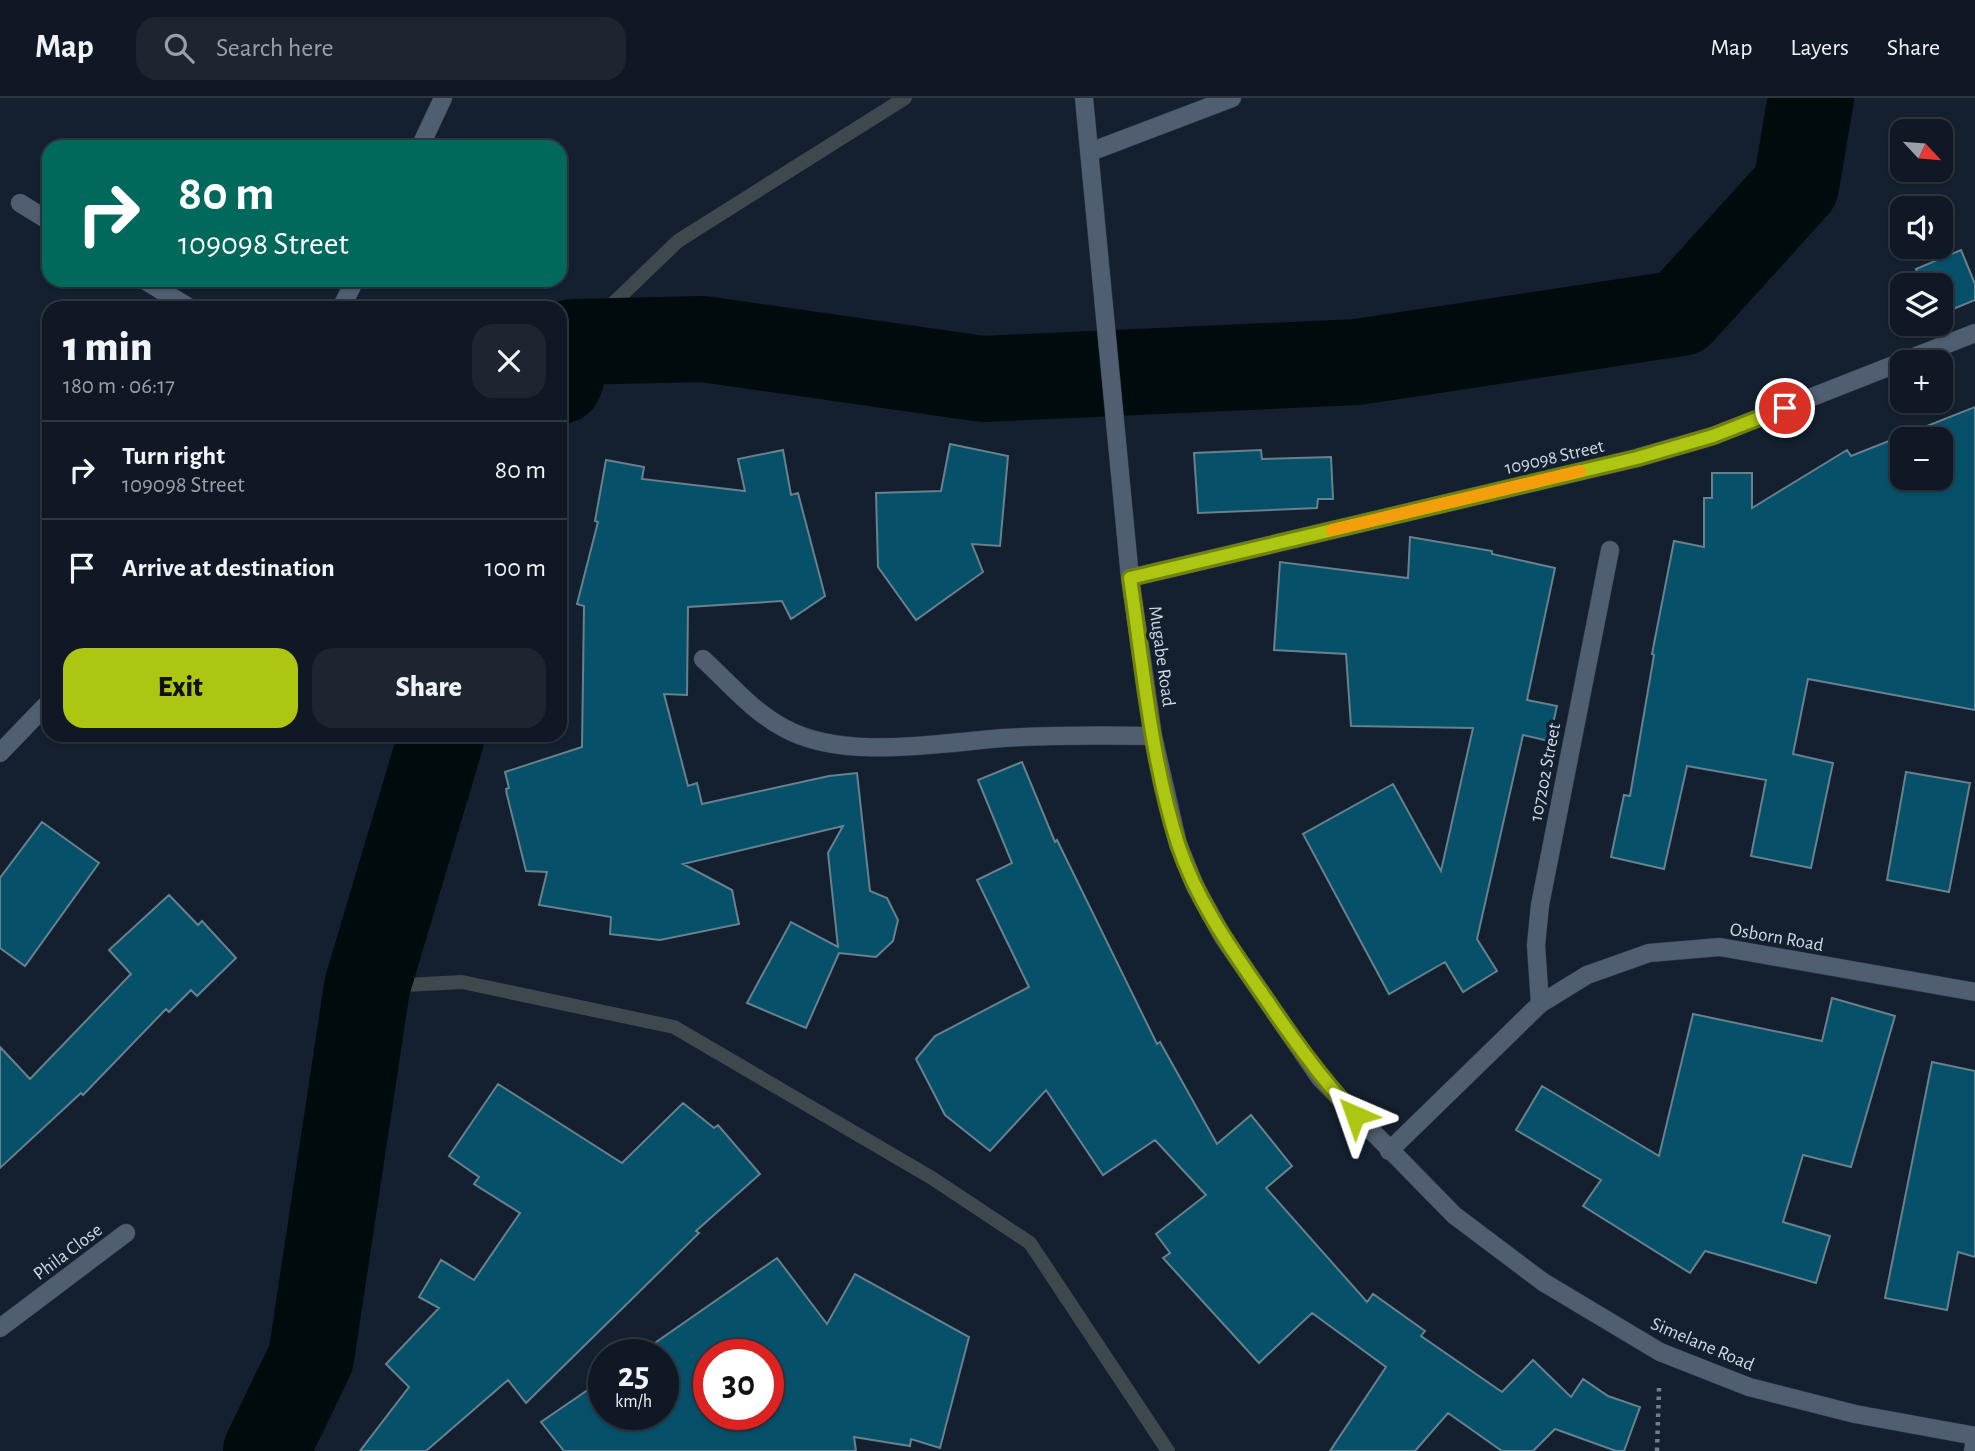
<!DOCTYPE html>
<html lang="en">
<head>
<meta charset="utf-8">
<style>
  :root { --surface:#0f1824; --page:#1d2531; --text:#f1f3f6; --muted:#9ba0a6; --line:#2f3741; --accent:#acc612 }
  body { margin:0; font-family:"Alegreya Sans",sans-serif; background:var(--page); color:var(--text); height:100vh; display:flex; flex-direction:column; font-size:26px; white-space:nowrap }
  * { box-sizing:border-box; margin:0 }
  p { font-size:23px; color:var(--muted) }
  .icon { flex:none; width:38px; height:38px; fill:none; stroke:currentColor; stroke-width:2; stroke-linecap:round; stroke-linejoin:round }
  .map { position:relative; flex:1; overflow:hidden }
  .details { position:absolute; left:42px; top:203px; width:525px; height:441px; display:flex; flex-direction:column; background:var(--surface); border-radius:21px; box-shadow:0 2px 5px #0004,0 0 0 2px var(--line) }
  .details>* { flex:none }
  .hud { position:absolute; left:42px; top:42px; width:525px; height:147px; border-radius:21px; box-shadow:0 2px 5px #0004,0 0 0 2px var(--line); background:#00695c; color:#fff; overflow:hidden }
  .needle { width:46px; rotate:116deg }
  .tools { position:absolute; left:1890px; top:21px; display:grid; gap:14px }
  .tools a { display:grid; place-items:center; width:63px; height:63px; border-radius:14px; background:var(--surface); box-shadow:0 2px 5px #0004,0 0 0 2px var(--line); font-size:35px }
  .speed { position:absolute; left:588px; top:1241px; display:flex; gap:14px; font-size:35px; font-weight:700; text-align:center }
  .speed>* { display:grid; place-content:center; width:91px; height:91px; border-radius:50%; background:var(--surface); box-shadow:0 2px 5px #0004,0 0 0 2px var(--line); line-height:1 }
  .speed small { font-size:18px; font-weight:400 }
  .speed .limit { border:10px solid #d22; background:#fff; color:#111 }
  .pin { position:absolute; display:grid; place-items:center; width:60px; height:60px; color:#fff; margin:-30px; border:4px solid #fff; border-radius:50%; box-shadow:0 2px 7px #0007 }
  .me { position:absolute; width:77px; margin:-38px; rotate:317deg; stroke-linejoin:round; filter:drop-shadow(0 0 5px #0008) }
  .turn { display:flex; align-items:center; gap:24px; height:147px; padding:0 21px; font-size:32px }
  .turn .icon { width:91px; height:91px; stroke-width:2.5 }
  .turn b { display:block; font-size:49px; line-height:60px }
  .round { display:grid; place-items:center; flex:none; width:74px; height:74px; border-radius:21px; background:var(--page) }
  .overview { display:flex; align-items:center; justify-content:space-between; height:119px; padding:0 21px }
  h1 { font-size:42px; font-weight:800; line-height:52px }
  .action { display:flex; gap:14px; margin-top:auto; padding:14px 21px }
  .action a { flex:1; height:80px; border-radius:21px; background:var(--accent); color:#111; font-size:28px; font-weight:800; line-height:80px; text-align:center }
  .action a+a { background:var(--page); color:var(--text) }
  ul { padding:0; list-style:none }
  li { display:flex; align-items:center; gap:21px; height:98px; padding:0 21px; border-top:2px solid var(--line) }
  li div { flex:1 }
  li b { display:block; font-size:26px }
  li em { font-style:normal }
  header { display:flex; align-items:center; gap:42px; box-sizing:border-box; height:98px; padding:0 35px; background:var(--surface); border-bottom:2px solid var(--line) }
  header strong { font-size:33px }
  nav { display:flex; gap:38px; margin-inline-start:auto; font-size:24px }
  .search { width:490px; height:63px; background:var(--page); display:flex; align-items:center; gap:18px; box-sizing:border-box; padding:0 24px; border-radius:21px; color:var(--muted); font-size:26px }
  .map>svg:first-child { display:block }
</style>
</head>
<body>
<header>
<strong>Map</strong>
<div class="search"><svg class="icon" aria-label="search" viewBox="0 0 24 24"><circle cx="10" cy="10" r="6"/><path d="M15 15l6 6"/></svg>Search here</div>
<nav><a>Map</a><a>Layers</a><a>Share</a></nav>
</header>
<div class="map">
<svg width="1975" height="1353" viewBox="0 0 1975 1353">
  <rect width="100%" height="100%" fill="#142030"/>
  <g fill="none" stroke-linecap="round" stroke-linejoin="round">
    <path stroke="#3e494e" stroke-width="14" d="M 573,244 L 678,143 L 905,0
      M 367,889 L 462,884 L 674,929 L 932,1080 L 1030,1145 L 1168,1353"/>
    <path stroke="#000b0d" stroke-width="86" d="M 560,283 L 573,244 L 703,241 L 983,281 L 1357,264 L 1681,215 L 1796,88 L 1811,0
      M 266,1353 L 311,1260 L 367,889 L 442,637"/>
  </g>
  <path fill="#07506a" stroke="#67818d" stroke-width="2" fill-rule="evenodd" d="M 1961,152 L 1975,186 L 1975,202 L 1941,216 L 1941,187 L 1922,187 L 1916,171 Z
    M 1975,309 L 1975,612 L 1808,581 L 1793,656 L 1833,665 L 1811,770 L 1751,758 L 1766,682 L 1687,668 L 1664,771 L 1611,759 L 1624,697 L 1630,698 L 1654,557 L 1652,556 L 1674,443 L 1704,449 L 1704,400 L 1712,400 L 1712,375 L 1752,375 L 1752,410 L 1847,352 L 1851,358 ZM 1902,341 L 1941,341 L 1941,380 L 1902,380 Z
    M 950,346 L 1008,358 L 1000,448 L 972,446 L 983,474 L 916,522 L 878,469 L 876,395 L 941,393 Z
    M 783,352 L 791,397 L 798,395 L 825,498 L 791,521 L 782,503 L 688,509 L 687,597 L 664,596 L 688,688 L 697,685 L 702,706 L 829,678 L 857,675 L 870,793 L 887,800 L 898,822 L 893,843 L 876,859 L 839,855 L 806,930 L 747,905 L 791,824 L 838,849 L 828,755 L 843,728 L 683,766 L 732,792 L 739,826 L 660,842 L 610,836 L 611,819 L 539,807 L 547,774 L 526,773 L 507,697 L 506,691 L 509,690 L 505,674 L 582,649 L 584,508 L 577,506 L 598,424 L 595,423 L 606,362 L 644,369 L 642,381 L 745,393 L 738,361 Z
    M 1261,352 L 1262,361 L 1331,359 L 1333,401 L 1318,401 L 1317,410 L 1198,415 L 1194,355 Z
    M 1410,439 L 1492,453 L 1492,456 L 1555,470 L 1527,602 L 1557,608 L 1549,643 L 1523,637 L 1477,841 L 1497,873 L 1463,894 L 1445,864 L 1389,896 L 1303,736 L 1393,686 L 1441,773 L 1473,630 L 1351,628 L 1346,556 L 1274,552 L 1280,464 L 1408,480 Z
    M 1022,664 L 1055,744 L 1057,742 L 1157,946 L 1160,944 L 1217,1046 L 1251,1017 L 1292,1068 L 1266,1090 L 1367,1204 L 1373,1196 L 1425,1233 L 1421,1238 L 1502,1294 L 1533,1262 L 1571,1299 L 1583,1281 L 1608,1298 L 1640,1309 L 1624,1353 L 1616,1353 L 1555,1331 L 1533,1353 L 1502,1353 L 1448,1315 L 1415,1353 L 1330,1353 L 1386,1269 L 1312,1215 L 1259,1265 L 1163,1160 L 1170,1155 L 1156,1136 L 1206,1097 L 1155,1042 L 1103,1077 L 1046,992 L 990,1053 L 945,1017 L 916,961 L 935,938 L 1029,889 L 977,782 L 1012,765 L 978,682 Z
    M 1906,674 L 1970,685 L 1949,794 L 1887,782 Z
    M 42,724 L 99,765 L 25,868 L 0,850 L 0,780 Z
    M 169,797 L 198,827 L 202,823 L 236,860 L 197,898 L 191,892 L 169,914 L 166,911 L 83,997 L 81,995 L 0,1070 L 0,949 L 30,981 L 131,876 L 109,852 Z
    M 1832,900 L 1895,918 L 1851,1069 L 1803,1057 L 1783,1124 L 1830,1138 L 1816,1185 L 1705,1153 L 1690,1175 L 1583,1108 L 1601,1082 L 1516,1032 L 1542,988 L 1659,1058 L 1693,916 L 1822,943 Z
    M 1932,964 L 1975,973 L 1975,1159 L 1958,1154 L 1947,1212 L 1885,1200 Z
    M 498,986 L 622,1065 L 683,1005 L 714,1030 L 718,1027 L 760,1076 L 696,1133 L 699,1135 L 526,1305 L 508,1282 L 426,1353 L 360,1353 L 409,1289 L 386,1266 L 439,1210 L 419,1199 L 441,1162 L 474,1182 L 520,1115 L 474,1086 L 479,1079 L 449,1058 Z
    M 777,1160 L 827,1226 L 855,1176 L 969,1239 L 940,1350 L 911,1341 L 910,1348 L 854,1339 L 856,1353 L 564,1353 L 541,1324 L 604,1281 L 604,1316 L 663,1316 L 663,1256 L 639,1256 ZM 709,1256 L 768,1256 L 768,1316 L 709,1316 Z"/>
  <g fill="none" stroke-linecap="round" stroke-linejoin="round">
    <defs>
      <path id="service" d="M 1090,54 L 1232,0
        M 703,561 C 729,585 752,613 784,630 C 843,663 938,645 1004,640 C 1054,637 1103,637 1153,638
        M 1973,1353 L 1975,1340"/>
      <path id="minor" d="M 1084,0 L 1130,480 L 1153,638 L 1178,746 L 1195,788 L 1223,839 L 1320,980 L 1454,1117 L 1543,1184 L 1660,1254 L 1749,1289 L 1855,1316 L 1975,1338
        M 420,49 L 443,0
        M 20,105 L 49,123
        M 144,182 L 190,210
        M 341,210 L 355,182
        M 1130,480 L 1637,360 L 1713,338 L 1975,235
        M 0,655 L 49,604
        M 1540,906 L 1536,847 L 1540,807 L 1610,452
        M 1389,1053 L 1540,906 L 1587,877 L 1649,855 L 1720,849 L 1975,894
        M 0,1230 L 126,1135"/>
    </defs>
    <use href="#service" stroke="#333b48" stroke-width="19"/>
    <use href="#minor" stroke="#333b48" stroke-width="19"/>
    <path stroke="#737d8b" stroke-width="4.5" stroke-dasharray="3.5 5" stroke-linecap="butt" d="M 1657,1353 L 1659,1290"/>
    <use href="#service" stroke="#505e72" stroke-width="18"/>
    <use href="#minor" stroke="#505e72" stroke-width="18"/>
  </g>
  <g fill="none" stroke-linecap="round" stroke-linejoin="round">
    <defs>
      <path id="route" d="M 1355,1017 C 1319,978 1290,937 1261,894 C 1229,848 1196,801 1178,746 C 1151,661 1143,568 1130,480 L 1637,360 L 1713,338 L 1785,310"/>
    </defs>
    <use href="#route" stroke="#70810c" stroke-width="18"/>
    <use href="#route" stroke="#acc612" stroke-width="12"/>
    <path stroke="#f59e0b" stroke-width="12" d="M 1332,432 L 1580,373"/>
  </g>
  <g text-anchor="middle" stroke-width="7" stroke-linejoin="round" paint-order="stroke">
    <g font-size="19" fill="#d0d9e4" stroke="#142030">
      <text transform="translate(1554 358) rotate(-13)" y="7">109098 Street</text>
      <text transform="translate(1163 558) rotate(82)" y="7">Mugabe Road</text>
      <text transform="translate(1544 674) rotate(-79)" y="7">107202 Street</text>
      <text transform="translate(1777 838) rotate(10)" y="7">Osborn Road</text>
      <text transform="translate(67 1153) rotate(-37)" y="7">Phila Close</text>
      <text transform="translate(1703 1245) rotate(23)" y="7">Simelane Road</text>
    </g>
  </g>
</svg>
<div class="tools">
<a><svg class="needle" viewBox="-14 -14 28 28"><path d="M0-13l5 13h-10z" fill="#e53935"/><path d="M0 13l5-13h-10z" fill="#9ba0a6"/></svg></a>
<a><svg class="icon" aria-label="sound" viewBox="0 0 24 24"><path d="M4 9h4l5-4v14l-5-4H4zM17 9q2 3 0 6"/></svg></a>
<a><svg class="icon" aria-label="layers" viewBox="0 0 24 24"><path d="M12 4l9 5-9 5-9-5zM3 14l9 5 9-5"/></svg></a>
<a>+</a>
<a>−</a>
</div>
<div class="speed"><div>25<small>km/h</small></div><div class="limit">30</div></div>
<div class="pin" style="left:1785px;top:310px;background:#d93025"><svg class="icon" aria-label="arrive" viewBox="0 0 24 24"><path d="M6 21V4h12l-3 4 3 4H6"/></svg></div>
<svg class="me" style="left:1355px;top:1017px" viewBox="-20 -20 40 40"><path d="M0-17L14 15 0 8-14 15z" fill="#acc612" stroke="#fff" stroke-width="4"/></svg>
<div class="hud">
<div class="turn"><svg class="icon" aria-label="right" viewBox="0 0 24 24"><path d="M7 20v-9h11M14 6l5 5-5 5"/></svg><div><b>80 m</b>109098 Street</div></div>
</div>
<section class="details">
<div class="overview"><div><h1>1 min</h1><p>180 m · 06:17</p></div><a class="round"><svg class="icon" aria-label="close" viewBox="0 0 24 24"><path d="M6 6l12 12M18 6L6 18"/></svg></a></div>
<ul>
<li><svg class="icon" aria-label="right" viewBox="0 0 24 24"><path d="M7 20v-9h11M14 6l5 5-5 5"/></svg><div><b>Turn right</b><p>109098 Street</p></div><em>80 m</em></li>
<li><svg class="icon" aria-label="arrive" viewBox="0 0 24 24"><path d="M6 21V4h12l-3 4 3 4H6"/></svg><div><b>Arrive at destination</b></div><em>100 m</em></li>
</ul>
<div class="action"><a>Exit</a><a>Share</a></div>
</section>
</div>
</body>
</html>
